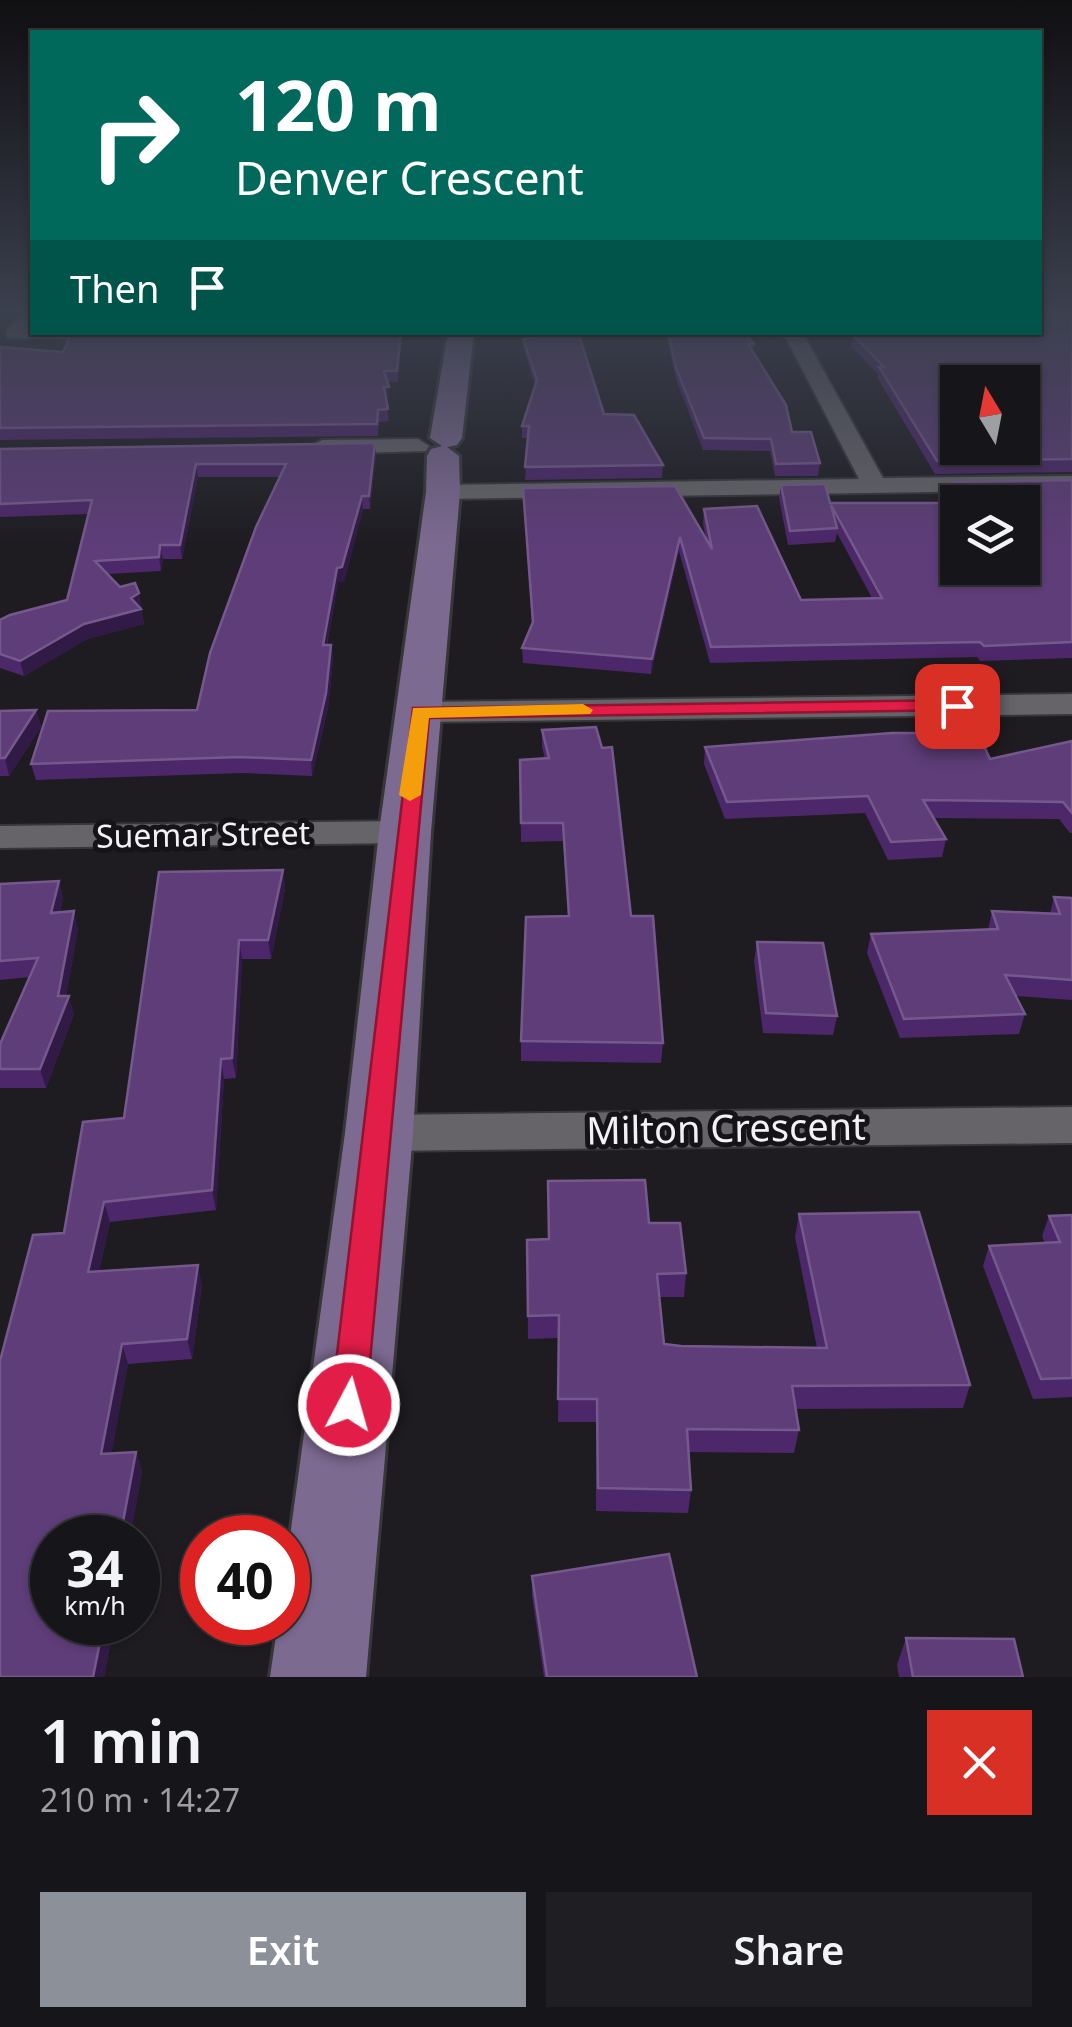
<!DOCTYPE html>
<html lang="en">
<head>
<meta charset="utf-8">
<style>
  :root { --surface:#161519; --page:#1f1e22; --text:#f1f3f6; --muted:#9e9fa2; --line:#353438; --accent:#8c9099 }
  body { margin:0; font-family:"Noto Sans",sans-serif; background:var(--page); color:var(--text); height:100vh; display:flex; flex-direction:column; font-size:38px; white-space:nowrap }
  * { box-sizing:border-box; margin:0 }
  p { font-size:32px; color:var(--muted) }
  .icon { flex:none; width:55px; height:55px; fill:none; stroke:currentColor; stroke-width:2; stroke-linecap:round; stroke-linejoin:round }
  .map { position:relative; height:1677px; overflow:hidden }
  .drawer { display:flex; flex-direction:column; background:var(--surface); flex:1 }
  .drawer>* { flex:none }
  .banner { position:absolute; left:30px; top:30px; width:1012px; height:305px; border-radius:0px; box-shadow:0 2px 8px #0004,0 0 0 2px var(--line); background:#00695c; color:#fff; overflow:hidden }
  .needle { width:65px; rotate:350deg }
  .controls { position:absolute; left:940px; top:365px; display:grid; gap:20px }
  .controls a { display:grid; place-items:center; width:100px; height:100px; border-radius:0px; background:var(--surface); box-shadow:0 2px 8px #0004,0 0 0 2px var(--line); font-size:50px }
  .speed { position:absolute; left:30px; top:1515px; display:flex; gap:20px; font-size:50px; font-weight:700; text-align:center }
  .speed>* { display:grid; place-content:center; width:130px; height:130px; border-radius:50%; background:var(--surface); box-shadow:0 2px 8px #0004,0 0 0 2px var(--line); line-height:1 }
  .speed small { font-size:25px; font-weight:400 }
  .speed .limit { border:15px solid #d22; background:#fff; color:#111 }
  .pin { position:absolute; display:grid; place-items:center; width:85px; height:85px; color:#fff; margin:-42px; border-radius:20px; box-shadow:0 5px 15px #0006 }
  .me { position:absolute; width:110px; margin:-55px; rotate:6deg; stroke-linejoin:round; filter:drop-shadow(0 0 8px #0008) }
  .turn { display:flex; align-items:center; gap:35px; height:210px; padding:0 40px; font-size:45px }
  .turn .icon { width:130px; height:130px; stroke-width:2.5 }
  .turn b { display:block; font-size:70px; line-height:85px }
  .then { display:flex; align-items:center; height:95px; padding:0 40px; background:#0003; gap:20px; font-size:38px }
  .round { display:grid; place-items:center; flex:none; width:105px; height:105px; border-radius:0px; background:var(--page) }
  .summary { display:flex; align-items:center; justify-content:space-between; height:170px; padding:0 40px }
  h1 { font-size:60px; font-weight:600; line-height:75px }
  .action { display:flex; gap:20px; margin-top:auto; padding:20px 40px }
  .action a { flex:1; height:115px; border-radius:0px; background:var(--accent); color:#fff; font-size:40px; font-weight:600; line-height:115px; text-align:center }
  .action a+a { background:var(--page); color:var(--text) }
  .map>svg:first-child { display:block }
</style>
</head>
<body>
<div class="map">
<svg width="1072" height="1677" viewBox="0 0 1072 1677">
  <rect width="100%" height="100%" fill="#1e1c21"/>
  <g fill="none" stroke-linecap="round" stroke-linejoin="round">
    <defs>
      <path id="street" d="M 29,310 L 32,310 L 32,332 L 130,334 L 121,340 L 7,338 L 7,330 Z
        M 783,332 L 802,332 L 883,478 L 1072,476 L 1072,490 L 443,499 L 431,492 L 443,485 L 859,479 Z
        M 418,439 L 429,446 L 426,451 L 322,454 L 310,447 L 322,440 Z
        M 1072,694 L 1072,714 L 420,722 L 408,719 L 404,712 L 408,705 L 420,702 Z
        M 405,821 L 418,824 L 424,832 L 418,840 L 405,843 L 0,848 L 0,826 Z
        M 1072,1107 L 1072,1143 L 379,1151 L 362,1146 L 355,1133 L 362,1120 L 379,1115 Z"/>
      <path id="secondary" d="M 448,332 L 474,332 L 462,438 L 457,445 L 447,447 L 459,456 L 460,492 L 431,832 L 413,1133 L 366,1677 L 270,1677 L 278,1622 L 288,1622 L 288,1551 L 345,1133 L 379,832 L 426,492 L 427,456 L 431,449 L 442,446 L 430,438 Z"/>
    </defs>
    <use href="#street" stroke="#373639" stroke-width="4"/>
    <use href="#secondary" stroke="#373639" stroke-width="6"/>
    <use href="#street" fill="#666469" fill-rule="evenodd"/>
    <use href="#secondary" fill="#7d6a91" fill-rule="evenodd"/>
  </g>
  <path fill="#4c2769" d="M 1072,310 L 1072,472 L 935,474 L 878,379 L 878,374 L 851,346 L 853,335 L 863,334 L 861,332 L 1040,332 Z
    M 72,332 L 402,332 L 398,382 L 387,382 L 390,398 L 386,399 L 389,421 L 379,422 L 378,436 L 0,440 L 0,347 L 63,352 Z
    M 524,332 L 580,332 L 579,335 L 604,414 L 663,465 L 662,478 L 525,480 L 528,438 L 522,438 L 522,426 L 535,386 L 524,350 L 523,339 L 527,339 Z
    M 665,332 L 744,332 L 754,344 L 753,353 L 792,432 L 820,463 L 818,476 L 775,476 L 770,451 L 703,450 L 676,379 Z
    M 0,449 L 376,456 L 370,509 L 363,509 L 344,582 L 338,582 L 327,645 L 331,645 L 333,660 L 328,708 L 312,776 L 242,773 L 36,780 L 31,764 L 197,710 L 280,477 L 198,477 L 182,559 L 163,559 L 161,571 L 108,574 L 142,608 L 141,608 L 144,624 L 87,639 L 24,676 L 0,668 L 0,620 L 67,600 L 89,514 L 0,517 Z
    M 1072,480 L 1072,658 L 980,661 L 977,657 L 710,663 L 679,551 L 651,674 L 523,663 L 522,648 L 532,624 L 523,488 L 706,540 L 703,523 L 704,509 L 801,600 L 872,598 L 837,533 L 835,542 L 788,545 L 779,498 L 781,485 L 830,503 L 952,503 L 948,496 L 951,482 Z
    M 36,710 L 41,727 L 9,776 L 0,776 L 0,711 Z
    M 542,730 L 631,916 L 663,1043 L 661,1063 L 521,1061 L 521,1041 L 568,916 L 563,841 L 521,842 L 520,760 L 545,759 L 542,747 Z
    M 1072,741 L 1072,833 L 1070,833 L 1059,819 L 933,818 L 946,839 L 942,857 L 888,860 L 865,813 L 725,819 L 704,764 L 705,747 L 990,759 Z
    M 283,870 L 285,889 L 271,959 L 242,959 L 236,1078 L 224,1079 L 216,1210 L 110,1222 L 99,1271 L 202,1285 L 192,1359 L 128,1364 L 111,1454 L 136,1452 L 142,1472 L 104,1677 L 0,1677 L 64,1233 L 124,1118 Z
    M 59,881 L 63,898 L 60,912 L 78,929 L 66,996 L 74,1014 L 46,1088 L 0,1088 L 0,1044 L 30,977 L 0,980 L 0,884 Z
    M 1054,897 L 1072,898 L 1072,1000 L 1016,996 L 1025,1014 L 1019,1034 L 900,1038 L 867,953 L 871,934 L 988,930 L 992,911 L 1050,914 Z
    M 757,942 L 837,1016 L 833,1035 L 763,1033 L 754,961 Z
    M 799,1214 L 970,1385 L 963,1408 L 796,1409 L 799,1430 L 794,1453 L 688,1452 L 691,1490 L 688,1513 L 596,1511 L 596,1422 L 558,1422 L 559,1338 L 528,1339 L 527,1240 L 548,1239 L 649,1223 L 686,1273 L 684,1297 L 659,1297 L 664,1344 L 681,1346 L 817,1348 L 795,1237 Z
    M 1072,1215 L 1072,1397 L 1033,1399 L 983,1266 L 989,1246 L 1045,1243 L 1042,1236 L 1049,1216 Z
    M 532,1576 L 697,1677 L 544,1677 L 532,1595 Z
    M 906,1638 L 1023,1677 L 899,1677 L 897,1665 Z"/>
  <path fill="#321a46" d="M 401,332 L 402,332 L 398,382 L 397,371 Z
    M 384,387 L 389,387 L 390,398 L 385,399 Z
    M 375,443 L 376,456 L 370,509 L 369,496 Z
    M 196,464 L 198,477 L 182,559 L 180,545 Z
    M 362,496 L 363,509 L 344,582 L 338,582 L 324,660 L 323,645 L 337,568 Z
    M 680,537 L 679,551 L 651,674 L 652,659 Z
    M 160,545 L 163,559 L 161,571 L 159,557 Z
    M 139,593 L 142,608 L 137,610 L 141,609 L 144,624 L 87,639 L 24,676 L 20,661 Z
    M 331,645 L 333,660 L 328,708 L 312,776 L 311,760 Z
    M 36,710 L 41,727 L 9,776 L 5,758 Z
    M 283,870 L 285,889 L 271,959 L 268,940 Z
    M 59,881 L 63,898 L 55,931 L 51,913 Z
    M 74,911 L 78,929 L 64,1010 L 69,996 L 74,1014 L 46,1088 L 40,1069 L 58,996 Z
    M 239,940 L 242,959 L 236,1078 L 232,1058 Z
    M 221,1059 L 224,1079 L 216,1210 L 212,1190 Z
    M 104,1202 L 110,1222 L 94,1292 L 88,1272 Z
    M 198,1265 L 202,1285 L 192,1359 L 187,1339 Z
    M 122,1344 L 128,1364 L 108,1474 L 101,1454 Z
    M 136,1452 L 142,1472 L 130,1538 L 120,1538 Z
    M 104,1622 L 114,1622 L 104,1677 L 93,1677 Z"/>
  <path fill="#5e3d78" stroke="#75598c" stroke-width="2.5" fill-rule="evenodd" d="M 1040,310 L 1072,310 L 1072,459 L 937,461 L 879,367 L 884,367 L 853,335 L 875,334 L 874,332 L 1040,332 ZM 958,382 L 1022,382 L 1022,448 L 958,448 Z
    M 72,332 L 401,332 L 397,371 L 384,371 L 389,387 L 384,387 L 388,409 L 378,410 L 377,424 L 0,428 L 0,347 L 63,352 Z
    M 529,332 L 578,332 L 604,414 L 634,415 L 663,465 L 525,467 L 529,426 L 522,426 L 537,380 L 523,339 L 532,338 Z
    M 668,332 L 744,332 L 754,344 L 748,344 L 786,405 L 792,432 L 811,432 L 820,463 L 776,464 L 771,439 L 704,438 L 676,368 Z
    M 375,443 L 369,496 L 362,496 L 342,567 L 337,568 L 323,645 L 331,645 L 326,693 L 311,760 L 240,757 L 31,764 L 48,711 L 197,710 L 210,653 L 256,527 L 286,464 L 196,464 L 180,545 L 160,545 L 159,557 L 95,561 L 120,587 L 135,583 L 139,593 L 131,598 L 141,609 L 84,624 L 20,661 L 0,654 L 0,620 L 10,615 L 67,600 L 92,500 L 0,504 L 0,449 Z
    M 1072,480 L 1072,642 L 984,646 L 980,642 L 711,647 L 680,537 L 652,659 L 522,648 L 533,622 L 523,488 L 675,486 L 712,549 L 704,509 L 757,506 L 801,600 L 882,598 L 831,505 L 837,528 L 790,531 L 781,485 L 825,484 L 830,503 L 958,503 L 958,568 L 1022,568 L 1022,502 L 963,502 L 951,482 Z
    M 36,710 L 5,758 L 0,758 L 0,711 Z
    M 596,727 L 602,748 L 612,747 L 631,916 L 653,916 L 663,1043 L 521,1041 L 526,917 L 569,916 L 563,823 L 521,823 L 520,760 L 549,758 L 542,730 Z
    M 892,733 L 978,733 L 990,759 L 1072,741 L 1072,813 L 1063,802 L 923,800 L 946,839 L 891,842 L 868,796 L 727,802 L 705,747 Z
    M 283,870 L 268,940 L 239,940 L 232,1058 L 221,1059 L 212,1190 L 104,1202 L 88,1272 L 198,1265 L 187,1339 L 122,1344 L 101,1454 L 136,1452 L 120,1538 L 52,1538 L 52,1622 L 104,1622 L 93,1677 L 0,1677 L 0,1361 L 33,1235 L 64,1233 L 83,1122 L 124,1118 L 159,872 Z
    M 59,881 L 51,913 L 74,911 L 58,996 L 69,996 L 40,1069 L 0,1069 L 0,1044 L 38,958 L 0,961 L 0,884 Z
    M 1054,897 L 1072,898 L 1072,980 L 1005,975 L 1025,1014 L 904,1019 L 871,934 L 998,929 L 992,911 L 1060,914 Z
    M 757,942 L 823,943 L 837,1016 L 766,1013 Z
    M 645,1180 L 649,1223 L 680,1223 L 686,1273 L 657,1274 L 664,1344 L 681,1346 L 827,1348 L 799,1214 L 919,1212 L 970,1385 L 792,1386 L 799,1430 L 687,1429 L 691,1490 L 598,1488 L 597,1399 L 558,1399 L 559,1315 L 528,1316 L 527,1240 L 549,1239 L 548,1181 Z
    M 1072,1215 L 1072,1378 L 1041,1379 L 989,1246 L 1060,1242 L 1049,1216 Z
    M 669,1554 L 697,1677 L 547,1677 L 532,1576 Z
    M 906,1638 L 1014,1639 L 1023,1677 L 913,1677 Z"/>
  <linearGradient id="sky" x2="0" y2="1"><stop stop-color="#100f12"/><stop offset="0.57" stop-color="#3b404e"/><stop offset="1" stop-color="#3b404e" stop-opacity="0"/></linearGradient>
  <rect width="1072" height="545" fill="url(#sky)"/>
  <path fill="#e11d48" stroke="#92132f" stroke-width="2.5" d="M 957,700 L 964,701 L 964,710 L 429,718 L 366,1405 L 361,1417 L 349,1421 L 336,1417 L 331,1405 L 413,708 Z"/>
  <path fill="#f59e0b" d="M 583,704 L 593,710 L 590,714 L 429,718 L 421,795 L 410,801 L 399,795 L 413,708 Z"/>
  <g text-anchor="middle" stroke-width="10" stroke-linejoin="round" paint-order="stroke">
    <g font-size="32" fill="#f3f1f4" stroke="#151317">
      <text transform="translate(203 835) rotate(-1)" y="11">Suemar Street</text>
    </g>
    <g font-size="38" fill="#f3f1f4" stroke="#151317">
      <text transform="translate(726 1129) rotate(-1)" y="13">Milton Crescent</text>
    </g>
  </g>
</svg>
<div class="controls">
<a><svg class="needle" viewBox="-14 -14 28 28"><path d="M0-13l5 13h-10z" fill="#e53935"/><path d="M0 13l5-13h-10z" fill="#9e9fa2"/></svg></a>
<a><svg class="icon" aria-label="layers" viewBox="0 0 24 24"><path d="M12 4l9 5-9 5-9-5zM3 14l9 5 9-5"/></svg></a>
</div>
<div class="speed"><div>34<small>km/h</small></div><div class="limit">40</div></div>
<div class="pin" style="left:957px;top:706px;background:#d93025"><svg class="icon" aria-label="arrive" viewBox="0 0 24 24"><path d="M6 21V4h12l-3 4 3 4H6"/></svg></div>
<svg class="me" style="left:349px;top:1405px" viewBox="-20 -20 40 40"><circle r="17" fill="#e11d48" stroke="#fff" stroke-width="3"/><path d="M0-11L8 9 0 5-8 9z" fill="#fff"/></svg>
<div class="banner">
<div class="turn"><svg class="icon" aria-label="right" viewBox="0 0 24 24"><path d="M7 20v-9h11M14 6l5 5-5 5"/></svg><div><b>120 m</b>Denver Crescent</div></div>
<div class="then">Then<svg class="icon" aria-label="arrive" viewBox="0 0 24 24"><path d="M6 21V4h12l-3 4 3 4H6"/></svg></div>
</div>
</div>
<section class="drawer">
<div class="summary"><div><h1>1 min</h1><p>210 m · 14:27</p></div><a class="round" style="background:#d93025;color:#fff"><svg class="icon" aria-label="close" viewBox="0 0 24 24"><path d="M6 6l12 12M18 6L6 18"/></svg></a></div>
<div class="action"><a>Exit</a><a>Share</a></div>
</section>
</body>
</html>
